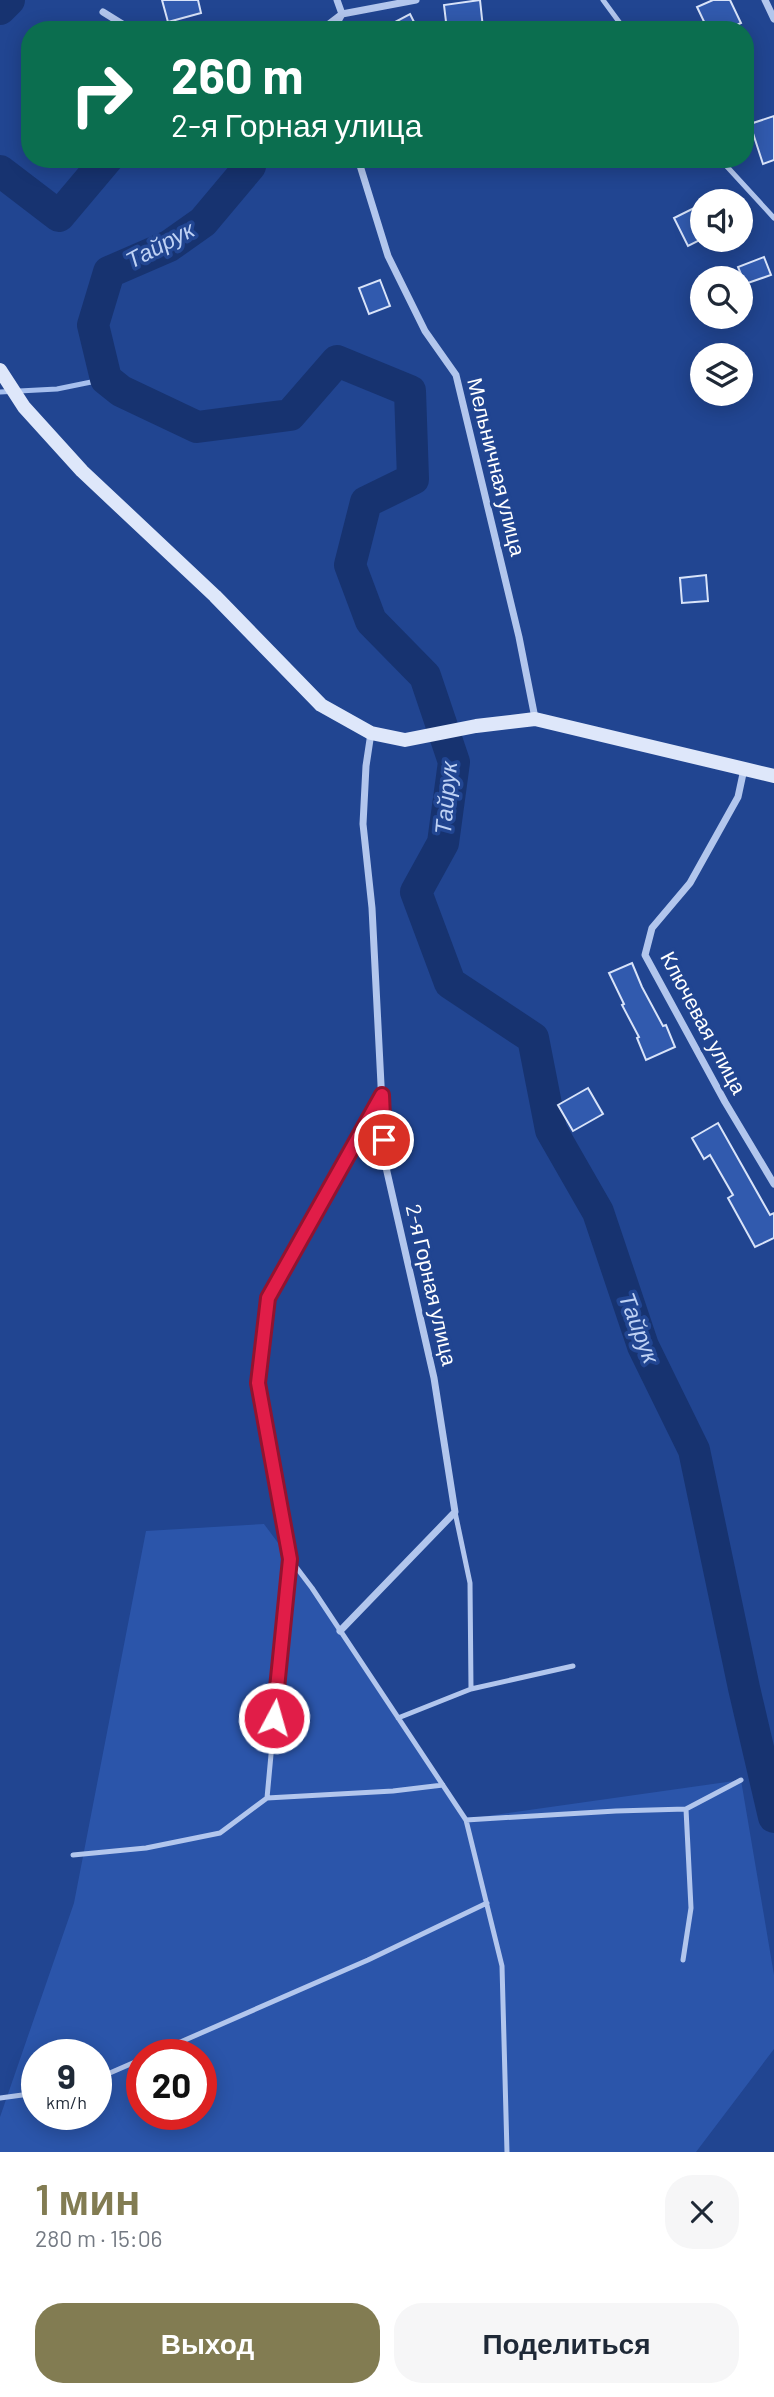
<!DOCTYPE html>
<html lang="ru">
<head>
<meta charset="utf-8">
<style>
  :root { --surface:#fff; --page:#f6f6f7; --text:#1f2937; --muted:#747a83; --accent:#827c52 }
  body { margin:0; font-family:Barlow,sans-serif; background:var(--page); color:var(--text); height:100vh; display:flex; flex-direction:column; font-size:26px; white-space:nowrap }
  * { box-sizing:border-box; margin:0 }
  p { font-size:23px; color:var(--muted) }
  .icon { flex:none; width:38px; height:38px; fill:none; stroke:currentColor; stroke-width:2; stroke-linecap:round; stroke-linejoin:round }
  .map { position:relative; height:2152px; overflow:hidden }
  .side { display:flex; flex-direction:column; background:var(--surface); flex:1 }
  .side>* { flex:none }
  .guide { position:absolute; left:21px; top:21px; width:733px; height:147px; border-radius:28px; box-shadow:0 4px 18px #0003; background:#0b6e4f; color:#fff; overflow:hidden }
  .controls { position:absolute; left:690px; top:189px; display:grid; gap:14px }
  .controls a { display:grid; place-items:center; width:63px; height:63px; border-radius:50%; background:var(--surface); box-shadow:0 4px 18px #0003; font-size:35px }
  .speed { position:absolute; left:21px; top:2039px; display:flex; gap:14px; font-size:35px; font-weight:700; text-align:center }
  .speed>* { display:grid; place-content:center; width:91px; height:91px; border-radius:50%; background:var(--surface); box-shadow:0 4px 18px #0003; line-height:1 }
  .speed small { font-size:18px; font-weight:400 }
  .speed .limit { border:10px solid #d22; background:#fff; color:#111 }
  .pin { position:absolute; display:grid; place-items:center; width:60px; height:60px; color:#fff; margin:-30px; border:4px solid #fff; border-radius:50%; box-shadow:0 2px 7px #0007 }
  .me { position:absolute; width:77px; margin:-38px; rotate:6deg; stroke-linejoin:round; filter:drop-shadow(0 0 5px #0008) }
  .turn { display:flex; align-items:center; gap:24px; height:147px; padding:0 35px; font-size:32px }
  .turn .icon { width:91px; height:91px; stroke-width:2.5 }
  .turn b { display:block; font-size:49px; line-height:60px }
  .round { display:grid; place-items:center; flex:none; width:74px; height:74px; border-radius:28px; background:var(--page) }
  .summary { display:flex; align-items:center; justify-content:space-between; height:119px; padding:0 35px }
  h1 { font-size:42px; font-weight:600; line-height:52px; color:var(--accent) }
  .action { display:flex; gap:14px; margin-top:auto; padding:14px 35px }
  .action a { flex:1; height:80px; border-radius:28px; background:var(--accent); color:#fff; font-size:28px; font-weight:600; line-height:80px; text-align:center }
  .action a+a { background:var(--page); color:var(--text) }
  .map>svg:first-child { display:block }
</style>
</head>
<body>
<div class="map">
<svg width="774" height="2152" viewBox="0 0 774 2152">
  <rect width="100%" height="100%" fill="#214591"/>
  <path fill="#2b55aa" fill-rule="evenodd" d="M 264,1524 L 322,1602 L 466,1819 L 741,1780 L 774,1975 L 774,2049 L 696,2152 L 0,2152 L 0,2117 L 74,1903 L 146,1531 ZM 37,2054 L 96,2054 L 96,2114 L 37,2114 ZM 142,2054 L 201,2054 L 201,2114 L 142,2114 Z"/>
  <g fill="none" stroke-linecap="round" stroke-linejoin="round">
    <path stroke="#a6bfee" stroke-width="5" d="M 0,392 L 57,389 L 106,379"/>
    <path stroke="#173370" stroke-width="32" d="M 0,9 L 9,0
      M 244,159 L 250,166 L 203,222 L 169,246 L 109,272 L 93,325 L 106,379 L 121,391 L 197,427 L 290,415 L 337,361 L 410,391 L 413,479 L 366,502 L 350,565 L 371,621 L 425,676 L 454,762 L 443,843 L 416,892 L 450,983 L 533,1038 L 551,1130 L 598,1212 L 643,1346 L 694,1450 L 744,1688 L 774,1817
      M 0,171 L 59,216 L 107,159"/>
  </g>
  <path fill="#315aae" stroke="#d8e3f9" stroke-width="2" d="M 162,0 L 198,0 L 201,13 L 168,22 Z
    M 480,0 L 483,28 L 447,30 L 444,5 Z
    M 713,0 L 730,0 L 741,23 L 726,30 L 708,30 L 697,7 Z
    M 410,14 L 418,30 L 380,30 Z
    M 774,116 L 774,160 L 763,164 L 750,124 Z
    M 702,204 L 702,239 L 688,246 L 674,218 Z
    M 764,257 L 771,275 L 745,284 L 738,267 Z
    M 380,280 L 390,306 L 369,314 L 359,288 Z
    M 706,575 L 708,601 L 682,603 L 680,578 Z
    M 632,963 L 642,987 L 663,1026 L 666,1025 L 675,1047 L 646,1060 L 637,1038 L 639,1037 L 622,1005 L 624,1004 L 609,973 Z
    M 588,1088 L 603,1114 L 573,1131 L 558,1105 Z
    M 718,1123 L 770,1215 L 774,1213 L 774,1238 L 755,1247 L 728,1198 L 733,1195 L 710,1155 L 704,1159 L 692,1138 Z"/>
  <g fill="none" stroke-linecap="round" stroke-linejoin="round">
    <path stroke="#b2c6ed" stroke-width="5" d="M 603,0 L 625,30
      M 720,159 L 774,218
      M 382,1095 L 268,1298 L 258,1383 L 290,1559 L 312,1588 L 466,1820 L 502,1966 L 507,2152
      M 455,1512 L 470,1583 L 471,1689
      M 398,1718 L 471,1689 L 573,1666
      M 267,1798 L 289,1560
      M 466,1820 L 616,1811 L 686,1809 L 741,1780
      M 73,1855 L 146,1848 L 220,1833 L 267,1798 L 393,1791 L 443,1785
      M 683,1960 L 691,1908 L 686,1809
      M 153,2054 L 368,1960 L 487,1903
      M 96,2079 L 142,2059
      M 0,2098 L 37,2093"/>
    <path stroke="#b2c6ed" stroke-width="7" d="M 765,0 L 774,19
      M 103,12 L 132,30
      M 321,30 L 342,14 L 416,0
      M 333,30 L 342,14 L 337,0
      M 358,159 L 388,256 L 425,331 L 456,375 L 519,637 L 535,718
      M 744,769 L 738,797 L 690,883 L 652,928 L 645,955 L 725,1102 L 774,1184
      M 340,1631 L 455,1512 L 434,1378 L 385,1163 L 372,908 L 363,824 L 366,766 L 371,733"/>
    <path stroke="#dee7fa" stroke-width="14" d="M 0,370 L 24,407 L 82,471 L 215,596 L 321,705 L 371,733 L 405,740 L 476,726 L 535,719 L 774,776"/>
  </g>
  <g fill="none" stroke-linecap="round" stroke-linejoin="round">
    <defs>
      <path id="route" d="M 274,1718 L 290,1559 L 258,1383 L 268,1298 L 382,1095 L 384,1140"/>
    </defs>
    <use href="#route" stroke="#92132f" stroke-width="18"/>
    <use href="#route" stroke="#e11d48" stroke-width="12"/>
  </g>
  <g text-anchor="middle" stroke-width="7" stroke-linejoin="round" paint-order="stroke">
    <g font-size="21" fill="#fff" stroke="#214591">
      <text transform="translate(496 467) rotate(76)" y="7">Мельничная улица</text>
      <text transform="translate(703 1023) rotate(62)" y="7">Ключевая улица</text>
      <text transform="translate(431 1285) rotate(77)" y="7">2-я Горная улица</text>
    </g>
    <g font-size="23" font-style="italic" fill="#bed1f4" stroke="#214591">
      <text transform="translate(160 245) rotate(-28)" y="8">Тайрук</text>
      <text transform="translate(446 798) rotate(-85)" y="8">Тайрук</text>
      <text transform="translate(639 1328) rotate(69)" y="8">Тайрук</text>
    </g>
  </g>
</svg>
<div class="controls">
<a><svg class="icon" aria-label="sound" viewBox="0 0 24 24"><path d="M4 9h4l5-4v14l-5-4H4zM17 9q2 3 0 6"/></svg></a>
<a><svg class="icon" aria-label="search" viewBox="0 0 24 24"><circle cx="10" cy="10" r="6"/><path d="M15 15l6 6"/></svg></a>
<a><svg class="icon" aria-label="layers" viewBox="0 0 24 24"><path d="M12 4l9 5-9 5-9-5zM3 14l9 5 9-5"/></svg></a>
</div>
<div class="speed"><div>9<small>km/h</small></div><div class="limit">20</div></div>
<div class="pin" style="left:384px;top:1140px;background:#d93025"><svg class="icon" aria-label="arrive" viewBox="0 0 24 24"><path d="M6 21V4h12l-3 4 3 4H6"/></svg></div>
<svg class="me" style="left:274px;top:1718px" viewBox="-20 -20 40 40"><circle r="17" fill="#e11d48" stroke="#fff" stroke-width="3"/><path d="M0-11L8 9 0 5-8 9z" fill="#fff"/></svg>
<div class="guide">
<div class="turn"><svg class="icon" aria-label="right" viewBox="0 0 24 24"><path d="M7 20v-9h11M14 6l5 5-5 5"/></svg><div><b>260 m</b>2-я Горная улица</div></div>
</div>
</div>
<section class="side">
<div class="summary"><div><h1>1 мин</h1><p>280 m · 15:06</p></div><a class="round"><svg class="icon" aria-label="close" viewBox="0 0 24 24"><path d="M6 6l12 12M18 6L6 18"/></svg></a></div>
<div class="action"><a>Выход</a><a>Поделиться</a></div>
</section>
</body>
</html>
